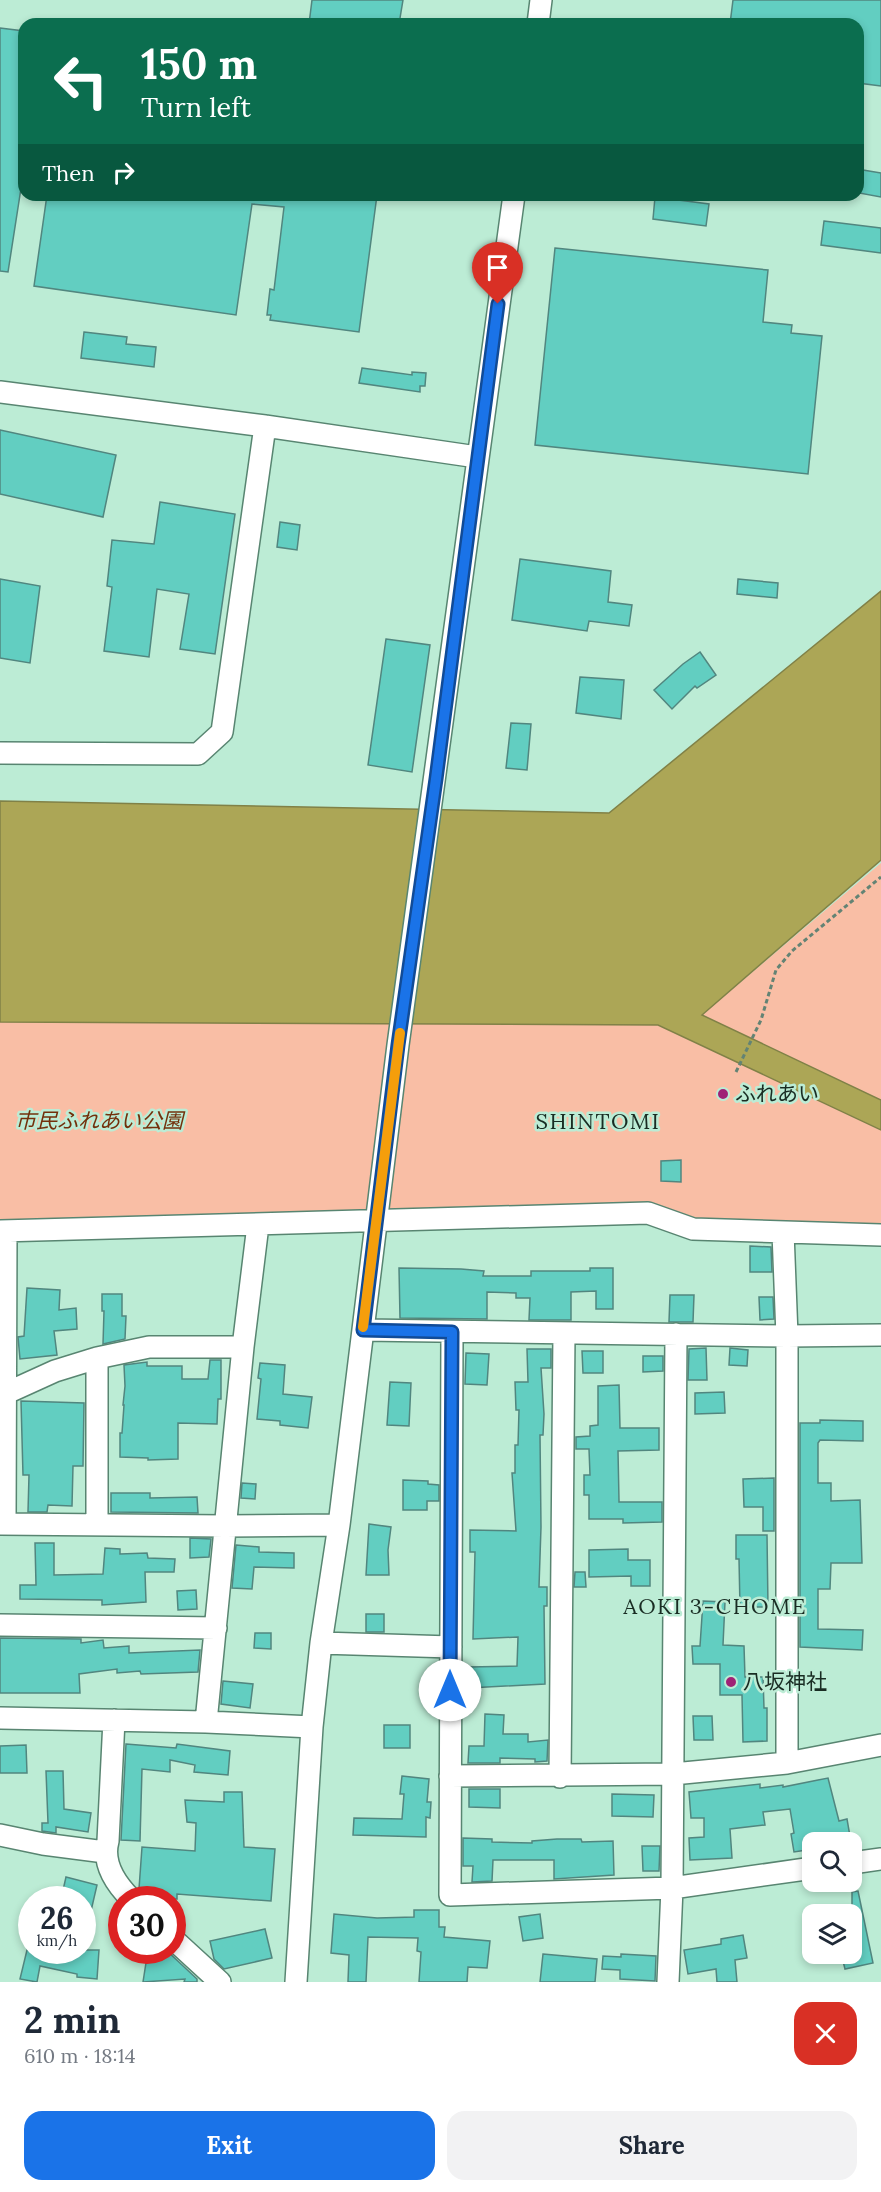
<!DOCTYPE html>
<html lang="en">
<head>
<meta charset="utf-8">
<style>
  :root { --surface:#fff; --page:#f2f2f3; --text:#1f2937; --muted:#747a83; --accent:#1a73e8 }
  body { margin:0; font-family:Lora,"Noto Sans JP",serif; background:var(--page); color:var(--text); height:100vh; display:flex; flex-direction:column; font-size:22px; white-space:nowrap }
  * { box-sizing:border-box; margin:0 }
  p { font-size:20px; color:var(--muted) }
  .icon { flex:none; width:33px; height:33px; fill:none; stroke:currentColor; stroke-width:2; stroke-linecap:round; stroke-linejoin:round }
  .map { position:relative; height:1982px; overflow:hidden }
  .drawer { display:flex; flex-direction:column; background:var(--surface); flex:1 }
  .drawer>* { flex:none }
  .banner { position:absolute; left:18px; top:18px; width:846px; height:183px; border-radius:18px; box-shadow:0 3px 9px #0003; background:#0b6e4f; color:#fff; overflow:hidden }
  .controls { position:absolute; left:802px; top:1832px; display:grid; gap:12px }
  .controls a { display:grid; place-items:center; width:60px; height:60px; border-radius:12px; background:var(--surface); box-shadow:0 3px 9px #0003; font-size:30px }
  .speed { position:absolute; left:18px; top:1886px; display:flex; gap:12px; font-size:30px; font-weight:700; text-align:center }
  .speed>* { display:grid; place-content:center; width:78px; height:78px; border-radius:50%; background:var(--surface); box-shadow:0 3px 9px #0003; line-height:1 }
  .speed small { font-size:15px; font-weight:400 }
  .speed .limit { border:9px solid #d22; background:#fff; color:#111 }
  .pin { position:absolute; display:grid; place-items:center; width:51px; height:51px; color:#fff; margin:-62px -26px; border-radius:50% 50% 50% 0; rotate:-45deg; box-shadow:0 0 6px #0007 }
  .pin .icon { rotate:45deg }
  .me { position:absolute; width:66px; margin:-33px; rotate:0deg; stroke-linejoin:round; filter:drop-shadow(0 0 4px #0008) }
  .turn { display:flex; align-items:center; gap:21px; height:126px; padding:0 24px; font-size:27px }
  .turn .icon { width:78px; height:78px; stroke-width:2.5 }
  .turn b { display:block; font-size:42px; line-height:51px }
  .then { display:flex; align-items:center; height:57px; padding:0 24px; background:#0003; gap:12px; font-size:22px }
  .round { display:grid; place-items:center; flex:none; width:63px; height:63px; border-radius:18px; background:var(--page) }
  .headline { display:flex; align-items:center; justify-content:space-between; height:102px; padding:0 24px }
  h1 { font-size:36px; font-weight:700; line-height:45px }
  .primary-button { display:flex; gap:12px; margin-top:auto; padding:12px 24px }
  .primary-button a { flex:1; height:69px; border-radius:18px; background:var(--accent); color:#fff; font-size:24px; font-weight:700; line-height:69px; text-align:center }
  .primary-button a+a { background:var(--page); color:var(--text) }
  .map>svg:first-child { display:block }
</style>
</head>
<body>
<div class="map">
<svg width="881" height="1982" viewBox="0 0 881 1982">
  <rect width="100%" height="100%" fill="#bcecd5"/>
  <path fill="#f9bea5" d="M 881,863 L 881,1100 L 702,1015 Z
    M 0,1021 L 659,1025 L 881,1130 L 881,1229 L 693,1224 L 0,1221 Z"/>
  <path fill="#aca656" stroke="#808147" stroke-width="1.5" d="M 881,591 L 881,860 L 702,1015 L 881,1100 L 881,1130 L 658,1025 L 0,1022 L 0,801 L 609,813 Z"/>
  <path fill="#62cec1" stroke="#51867f" stroke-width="1.5" d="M 312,0 L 403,0 L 399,24 L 309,24 Z
    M 733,0 L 881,0 L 881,86 L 858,83 L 858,24 L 730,24 Z
    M 0,28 L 24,31 L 24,169 L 8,272 L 0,271 Z
    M 863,170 L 881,173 L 881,197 L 859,193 Z
    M 47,195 L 87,195 L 116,199 L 117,195 L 377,195 L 359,332 L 270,320 L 271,315 L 267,315 L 270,289 L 274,290 L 284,207 L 252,204 L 236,315 L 34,286 Z
    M 655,197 L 709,204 L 706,226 L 653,219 Z
    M 824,221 L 881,228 L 881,253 L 821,245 Z
    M 555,248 L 768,270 L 763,322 L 792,325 L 791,333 L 822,336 L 808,474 L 535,445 Z
    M 84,332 L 127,337 L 126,344 L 156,347 L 154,367 L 81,358 Z
    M 362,368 L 412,375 L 412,372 L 426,373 L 425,386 L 420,386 L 420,392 L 359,383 Z
    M 0,430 L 116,455 L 103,517 L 0,494 Z
    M 160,502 L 235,514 L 215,654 L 180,649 L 189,594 L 157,589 L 149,657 L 104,651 L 112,587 L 107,586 L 112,540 L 154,544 Z
    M 280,522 L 300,525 L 297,550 L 277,547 Z
    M 520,559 L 611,571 L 608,602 L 632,605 L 629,626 L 589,621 L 587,631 L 512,620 Z
    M 0,579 L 40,586 L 30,663 L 0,658 Z
    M 738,579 L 778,583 L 777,598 L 737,594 Z
    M 386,639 L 430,645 L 412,772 L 368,765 Z
    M 700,652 L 716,675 L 697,688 L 695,686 L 672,709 L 654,690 L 683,664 Z
    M 580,677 L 624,680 L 621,719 L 576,713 Z
    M 511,723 L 531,724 L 527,770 L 506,768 Z
    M 681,1160 L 681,1182 L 661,1181 L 661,1161 Z
    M 750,1246 L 771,1247 L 772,1272 L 750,1272 Z
    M 399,1268 L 461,1269 L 484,1271 L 483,1276 L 531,1276 L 531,1271 L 590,1271 L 590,1268 L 613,1268 L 613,1309 L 596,1309 L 596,1291 L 571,1292 L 571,1320 L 529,1320 L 530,1298 L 516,1298 L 516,1293 L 487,1292 L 487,1319 L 400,1318 Z
    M 27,1288 L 60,1290 L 59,1310 L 76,1308 L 77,1329 L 54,1331 L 57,1355 L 20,1359 L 18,1337 L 24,1336 Z
    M 102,1294 L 122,1294 L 122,1316 L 126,1316 L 125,1339 L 103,1344 L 104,1311 L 102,1311 Z
    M 670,1295 L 694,1295 L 693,1322 L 669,1322 Z
    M 759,1297 L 773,1297 L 774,1319 L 760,1320 Z
    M 706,1348 L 707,1380 L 688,1380 L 689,1349 Z
    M 730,1348 L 748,1350 L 747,1366 L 729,1365 Z
    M 527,1349 L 551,1349 L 551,1368 L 541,1368 L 544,1414 L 543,1435 L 540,1435 L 541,1527 L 539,1587 L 547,1587 L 547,1606 L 544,1606 L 545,1684 L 469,1688 L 468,1667 L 517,1666 L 518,1637 L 473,1639 L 475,1552 L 470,1552 L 470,1530 L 516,1531 L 512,1473 L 515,1473 L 515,1445 L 518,1445 L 519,1410 L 516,1410 L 515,1382 L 528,1382 Z
    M 582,1351 L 603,1351 L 603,1373 L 583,1373 Z
    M 466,1353 L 489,1354 L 487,1385 L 465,1384 Z
    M 643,1356 L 663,1356 L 663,1371 L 643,1372 Z
    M 210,1360 L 221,1360 L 221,1399 L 218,1399 L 217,1424 L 178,1423 L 178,1459 L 148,1460 L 148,1458 L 120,1457 L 120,1433 L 122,1433 L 124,1405 L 123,1405 L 125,1386 L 124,1365 L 147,1362 L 147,1366 L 182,1366 L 182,1379 L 208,1379 Z
    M 260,1363 L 285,1365 L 283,1394 L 312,1397 L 308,1428 L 280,1425 L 280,1421 L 257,1419 L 261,1379 L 258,1378 Z
    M 390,1382 L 411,1383 L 409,1426 L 387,1425 Z
    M 619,1385 L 620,1428 L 659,1428 L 659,1450 L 618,1451 L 619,1500 L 619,1502 L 662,1502 L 662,1522 L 623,1523 L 623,1519 L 589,1519 L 589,1495 L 584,1495 L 584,1475 L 590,1475 L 589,1449 L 576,1449 L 576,1437 L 590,1436 L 590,1426 L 598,1425 L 598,1386 Z
    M 724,1392 L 725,1413 L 695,1414 L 695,1393 Z
    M 21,1401 L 84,1403 L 83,1466 L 73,1466 L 72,1506 L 48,1505 L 47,1512 L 28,1512 L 29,1475 L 23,1475 Z
    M 820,1420 L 863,1421 L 863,1441 L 820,1440 L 818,1443 L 818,1483 L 831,1483 L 831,1501 L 860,1500 L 862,1563 L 831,1563 L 830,1589 L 818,1589 L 818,1629 L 863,1630 L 862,1650 L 800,1647 L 800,1423 L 820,1423 Z
    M 774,1478 L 774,1531 L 763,1531 L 763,1507 L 744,1507 L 743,1479 Z
    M 403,1480 L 428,1481 L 428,1484 L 439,1485 L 439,1501 L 427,1501 L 427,1510 L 403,1510 Z
    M 242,1483 L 256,1484 L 255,1499 L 241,1498 Z
    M 111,1493 L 150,1493 L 150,1498 L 197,1497 L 198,1513 L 111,1512 Z
    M 369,1524 L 391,1527 L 388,1550 L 389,1575 L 366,1575 Z
    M 736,1535 L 767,1535 L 768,1607 L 740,1607 L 739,1559 L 736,1559 Z
    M 190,1538 L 211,1539 L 209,1557 L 190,1558 Z
    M 35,1543 L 54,1543 L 54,1575 L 103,1574 L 105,1548 L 120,1549 L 120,1554 L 147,1553 L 148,1558 L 175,1559 L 174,1572 L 145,1572 L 146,1602 L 102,1605 L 102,1600 L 20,1599 L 20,1585 L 36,1585 Z
    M 236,1545 L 259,1547 L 259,1552 L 294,1553 L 294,1568 L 254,1567 L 252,1589 L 232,1588 Z
    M 628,1549 L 628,1560 L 650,1560 L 650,1586 L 631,1586 L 631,1576 L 589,1577 L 589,1550 Z
    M 575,1572 L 585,1572 L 586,1587 L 574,1587 Z
    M 196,1590 L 197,1609 L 178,1610 L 177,1591 Z
    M 703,1601 L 725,1602 L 723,1645 L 744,1646 L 745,1677 L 763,1677 L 764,1708 L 767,1708 L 767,1741 L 743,1742 L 742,1695 L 720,1695 L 720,1664 L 693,1664 L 692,1646 L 700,1646 Z
    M 366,1614 L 384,1614 L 384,1632 L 366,1632 Z
    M 255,1633 L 271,1633 L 271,1649 L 254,1648 Z
    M 0,1638 L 81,1639 L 81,1643 L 103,1640 L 104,1648 L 129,1646 L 129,1653 L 200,1650 L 198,1672 L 141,1674 L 140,1671 L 117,1673 L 117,1669 L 79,1674 L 80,1693 L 0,1693 Z
    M 223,1681 L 253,1684 L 250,1708 L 221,1704 Z
    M 485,1714 L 504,1715 L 503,1734 L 528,1734 L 528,1742 L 548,1740 L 547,1761 L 535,1762 L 535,1759 L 500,1758 L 500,1763 L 468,1763 L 469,1746 L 484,1746 Z
    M 693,1716 L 712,1716 L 713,1740 L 694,1740 Z
    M 384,1725 L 410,1725 L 410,1748 L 384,1748 Z
    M 126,1744 L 176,1748 L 177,1744 L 230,1751 L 228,1775 L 194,1772 L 195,1765 L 170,1760 L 170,1772 L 142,1769 L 140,1841 L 121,1840 Z
    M 26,1745 L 27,1773 L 0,1773 L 0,1746 Z
    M 46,1771 L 63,1771 L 64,1809 L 91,1813 L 88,1832 L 56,1827 L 56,1833 L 42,1831 L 42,1823 L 48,1823 Z
    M 402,1776 L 429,1779 L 427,1802 L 431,1802 L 430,1818 L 426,1817 L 426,1837 L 353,1835 L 354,1818 L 402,1819 L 404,1794 L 400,1794 Z
    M 828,1778 L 839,1821 L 847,1819 L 851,1842 L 813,1842 L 813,1849 L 794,1852 L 791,1834 L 794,1833 L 790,1809 L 763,1812 L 765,1825 L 730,1829 L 732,1858 L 690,1860 L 689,1838 L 704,1837 L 704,1818 L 691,1818 L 689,1792 L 760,1784 L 760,1788 L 783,1785 L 783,1787 Z
    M 469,1789 L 500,1789 L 500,1808 L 469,1807 Z
    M 224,1792 L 242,1792 L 244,1847 L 275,1849 L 271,1901 L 177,1894 L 177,1899 L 143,1899 L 139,1889 L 142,1847 L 195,1851 L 196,1823 L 187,1822 L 185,1800 L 224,1802 Z
    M 612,1794 L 654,1795 L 653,1817 L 612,1816 Z
    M 463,1838 L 492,1839 L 492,1842 L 532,1843 L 532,1841 L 557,1839 L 581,1839 L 582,1842 L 613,1841 L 614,1875 L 554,1879 L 554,1860 L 493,1860 L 492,1881 L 472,1882 L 473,1866 L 463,1866 Z
    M 642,1846 L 660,1846 L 659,1871 L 643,1871 Z
    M 66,1877 L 97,1885 L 88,1924 L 82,1923 L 82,1899 L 61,1899 Z
    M 858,1891 L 873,1963 L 845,1969 L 841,1953 L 852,1953 L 852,1892 Z
    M 414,1910 L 439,1910 L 439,1927 L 445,1927 L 444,1937 L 490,1941 L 487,1968 L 468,1967 L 467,1982 L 419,1982 L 421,1952 L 417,1951 L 418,1938 L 368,1937 L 366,1982 L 348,1982 L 349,1955 L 331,1953 L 334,1914 L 377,1918 L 414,1917 Z
    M 540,1914 L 543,1938 L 523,1941 L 519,1917 Z
    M 265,1929 L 272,1958 L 224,1969 L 214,1959 L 210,1941 Z
    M 743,1935 L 747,1958 L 735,1960 L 737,1982 L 717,1982 L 716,1969 L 688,1974 L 684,1950 L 721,1944 L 721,1939 Z
    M 27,1950 L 99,1950 L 97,1979 L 77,1977 L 77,1974 L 40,1966 L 37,1982 L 20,1979 Z
    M 148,1950 L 166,1950 L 197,1979 L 197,1982 L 184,1982 L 185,1979 L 143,1982 Z
    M 543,1954 L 597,1959 L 595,1982 L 540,1982 Z
    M 621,1954 L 656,1956 L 655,1981 L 620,1979 L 620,1970 L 602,1969 L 603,1956 L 621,1957 Z"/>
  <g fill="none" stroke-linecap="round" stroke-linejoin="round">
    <defs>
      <path id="minor" d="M 538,24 L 541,0
        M 0,392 L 265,426 L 477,457
        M 0,753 L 198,754 L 222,732 L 265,426
        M 0,1231 L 648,1213 L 693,1229 L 881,1235
        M 783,1232 L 787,1336 L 787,1763 L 881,1745
        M 363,1330 L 787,1336 L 881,1335
        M 452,1332 L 450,1895 L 672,1888 L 813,1868
        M 0,1396 L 55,1371 L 97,1358 L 149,1347 L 243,1347
        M 0,1524 L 225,1526 L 339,1525
        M 5,1524 L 6,1231
        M 97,1525 L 97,1358
        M 0,1625 L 216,1628
        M 321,1643 L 451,1647
        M 0,1718 L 206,1722 L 312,1727
        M 114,1720 L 108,1841 C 102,1863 116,1884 131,1899
        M 206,1722 L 243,1347 L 258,1225
        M 450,1776 L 673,1774 L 787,1763
        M 560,1777 L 564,1333
        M 0,1835 L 43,1844 L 105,1852
        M 852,1863 L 881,1859
        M 172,1938 L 220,1982
        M 296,1982 L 312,1727 L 321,1643 L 339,1525 L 398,1045 L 514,195
        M 668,1982 L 672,1888 L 676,1334"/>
    </defs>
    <use href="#minor" stroke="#588571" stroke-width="24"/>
    <path stroke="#638374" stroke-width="3" stroke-dasharray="4.5 3" stroke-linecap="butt" d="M 736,1072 L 761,1020 L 776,970 L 792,951 L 881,877"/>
    <use href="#minor" stroke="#fff" stroke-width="21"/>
  </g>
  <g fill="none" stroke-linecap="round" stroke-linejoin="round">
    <defs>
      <path id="route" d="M 450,1690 L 452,1332 L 363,1330 L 398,1045 L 436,779 L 498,304"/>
    </defs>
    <use href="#route" stroke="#114b97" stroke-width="15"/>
    <use href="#route" stroke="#1a73e8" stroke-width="10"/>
    <path stroke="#f59e0b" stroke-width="10" d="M 363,1327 L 400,1033"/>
  </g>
  <g fill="#9f2276" stroke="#bcecd5" stroke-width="2">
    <circle cx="723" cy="1094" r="6"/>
    <circle cx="731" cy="1682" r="6"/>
  </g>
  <g text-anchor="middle" stroke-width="5" stroke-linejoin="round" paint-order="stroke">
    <g font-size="21" fill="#192c23" stroke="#bcecd5" text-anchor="start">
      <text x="735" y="1101">ふれあい</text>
      <text x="743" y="1689">八坂神社</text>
    </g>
    <g font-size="21" font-style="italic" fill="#73300b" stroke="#bcecd5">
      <text x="99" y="1128">市民ふれあい公園</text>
    </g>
    <g font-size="22" letter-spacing="1.5" fill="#192c23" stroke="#bcecd5">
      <text x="598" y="1129">SHINTOMI</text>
      <text x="715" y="1614">AOKI 3-CHOME</text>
    </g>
  </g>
</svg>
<div class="controls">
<a><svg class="icon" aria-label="search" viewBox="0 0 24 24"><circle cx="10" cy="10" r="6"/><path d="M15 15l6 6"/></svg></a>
<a><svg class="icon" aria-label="layers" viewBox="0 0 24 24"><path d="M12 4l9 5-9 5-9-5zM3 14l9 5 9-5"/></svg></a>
</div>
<div class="speed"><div>26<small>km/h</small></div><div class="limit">30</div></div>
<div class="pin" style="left:498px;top:304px;background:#d93025"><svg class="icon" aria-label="arrive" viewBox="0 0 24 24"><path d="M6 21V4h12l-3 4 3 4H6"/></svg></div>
<svg class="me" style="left:450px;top:1690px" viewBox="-20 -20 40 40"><circle r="19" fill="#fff"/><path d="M0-13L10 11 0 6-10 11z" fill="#1a73e8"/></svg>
<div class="banner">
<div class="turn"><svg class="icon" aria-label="left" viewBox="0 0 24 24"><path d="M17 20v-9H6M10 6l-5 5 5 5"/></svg><div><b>150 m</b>Turn left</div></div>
<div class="then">Then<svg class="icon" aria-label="right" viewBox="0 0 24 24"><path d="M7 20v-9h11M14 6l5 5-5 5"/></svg></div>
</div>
</div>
<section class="drawer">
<div class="headline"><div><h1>2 min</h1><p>610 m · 18:14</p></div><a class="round" style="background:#d93025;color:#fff"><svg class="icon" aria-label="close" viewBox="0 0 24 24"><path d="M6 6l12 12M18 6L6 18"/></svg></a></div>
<div class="primary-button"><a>Exit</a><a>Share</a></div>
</section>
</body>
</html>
